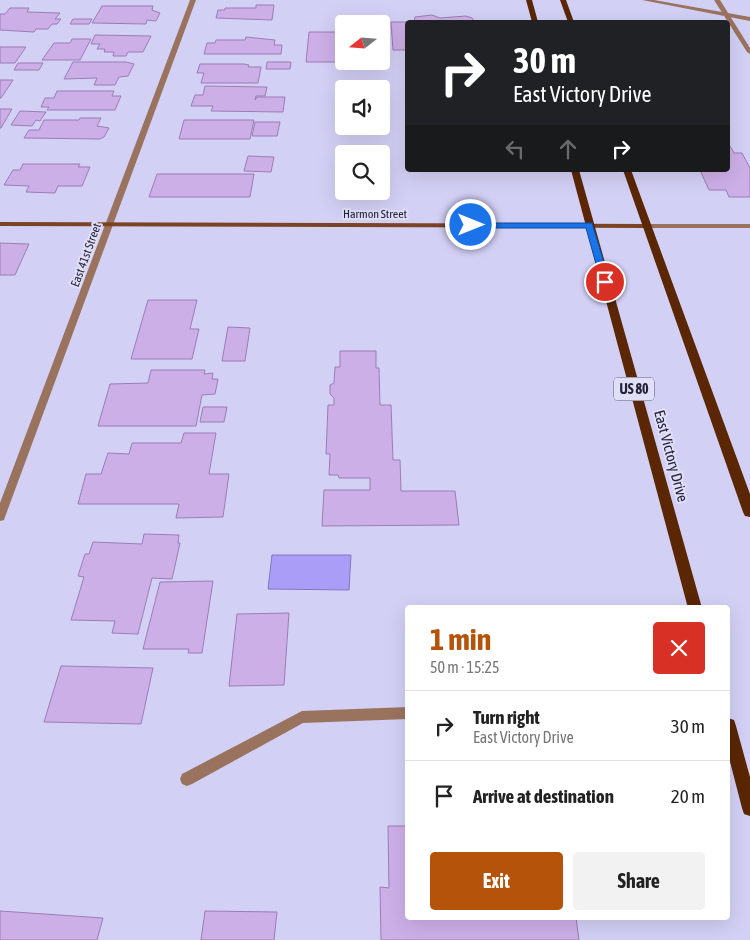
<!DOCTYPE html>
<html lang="en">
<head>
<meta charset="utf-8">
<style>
  :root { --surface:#fff; --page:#f2f2f2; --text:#222; --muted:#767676; --line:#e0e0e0; --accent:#b45309 }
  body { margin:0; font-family:"Asap Condensed",sans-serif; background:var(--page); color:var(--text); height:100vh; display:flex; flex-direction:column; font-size:19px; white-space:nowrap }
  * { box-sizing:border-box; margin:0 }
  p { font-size:16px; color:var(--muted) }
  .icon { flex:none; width:28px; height:28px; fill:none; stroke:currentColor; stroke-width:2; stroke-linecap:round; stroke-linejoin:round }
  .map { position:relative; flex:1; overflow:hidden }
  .side { position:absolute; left:405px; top:605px; width:325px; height:315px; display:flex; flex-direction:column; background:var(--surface); border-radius:5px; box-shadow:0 5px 20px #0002 }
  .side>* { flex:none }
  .top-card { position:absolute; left:405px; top:20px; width:325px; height:152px; border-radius:5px; box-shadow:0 5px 20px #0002; background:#202124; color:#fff; overflow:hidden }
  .needle { width:32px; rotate:253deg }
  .controls { position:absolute; left:335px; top:15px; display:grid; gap:10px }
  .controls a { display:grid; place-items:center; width:55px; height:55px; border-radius:5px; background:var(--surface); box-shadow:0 5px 20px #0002; font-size:25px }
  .pin { position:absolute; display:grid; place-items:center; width:42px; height:42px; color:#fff; margin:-21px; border:2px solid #fff; border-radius:50%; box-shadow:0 1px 5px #0007 }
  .me { position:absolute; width:55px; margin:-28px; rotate:90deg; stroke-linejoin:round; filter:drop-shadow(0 0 4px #0008) }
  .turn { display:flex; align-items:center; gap:18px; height:105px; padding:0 25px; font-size:22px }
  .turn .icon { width:65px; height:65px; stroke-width:2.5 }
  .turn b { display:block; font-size:35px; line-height:42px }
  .lanes { display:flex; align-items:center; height:48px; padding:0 25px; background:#0003; justify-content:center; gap:25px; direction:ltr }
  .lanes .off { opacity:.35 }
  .round { display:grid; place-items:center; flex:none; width:52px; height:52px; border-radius:5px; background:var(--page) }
  .head { display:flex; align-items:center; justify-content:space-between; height:85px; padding:0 25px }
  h1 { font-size:30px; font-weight:700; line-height:38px; color:var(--accent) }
  .primary-button { display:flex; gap:10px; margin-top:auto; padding:10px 25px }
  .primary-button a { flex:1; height:58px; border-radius:5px; background:var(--accent); color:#fff; font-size:20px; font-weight:700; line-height:58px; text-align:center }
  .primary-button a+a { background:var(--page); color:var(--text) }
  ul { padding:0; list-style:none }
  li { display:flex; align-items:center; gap:15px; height:70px; padding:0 25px; border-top:1px solid var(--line) }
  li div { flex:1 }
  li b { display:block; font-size:19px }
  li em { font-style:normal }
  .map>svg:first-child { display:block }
</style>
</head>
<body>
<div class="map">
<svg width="750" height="940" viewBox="0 0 750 940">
  <rect width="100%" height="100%" fill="#d3d0f6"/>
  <path fill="#a99df8" stroke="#8178be" d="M 272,555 L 351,555 L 349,590 L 268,589 Z"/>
  <path fill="#cdafe8" stroke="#9b7db4" d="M 256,5 L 274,5 L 272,20 L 216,18 L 218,10 L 225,10 L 225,8 L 256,8 Z
    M 102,6 L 153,6 L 152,10 L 160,13 L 156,21 L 147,20 L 146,24 L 92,23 Z
    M 10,8 L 29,8 L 27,12 L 60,13 L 55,19 L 61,19 L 57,24 L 52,24 L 48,29 L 36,29 L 34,32 L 0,30 L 0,14 L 5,14 Z
    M 432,15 L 440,18 L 466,16 L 472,18 L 475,22 L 408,22 L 408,50 L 393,50 L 391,22 L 414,22 L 415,17 Z
    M 73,19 L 92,19 L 89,24 L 70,24 Z
    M 309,32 L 341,32 L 340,62 L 306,62 Z
    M 95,35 L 151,36 L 143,52 L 128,52 L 126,56 L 113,56 L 114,52 L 104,52 L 105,49 L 97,49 L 100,44 L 91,44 Z
    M 246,37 L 275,40 L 274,45 L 282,45 L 281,54 L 204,54 L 207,43 L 215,43 L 216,40 L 245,40 Z
    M 72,39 L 91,39 L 80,60 L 42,60 L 54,43 L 70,43 Z
    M 0,47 L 26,47 L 15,63 L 0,63 Z
    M 73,62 L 126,62 L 134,64 L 128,76 L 119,77 L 115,85 L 94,85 L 97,78 L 64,79 Z
    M 267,62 L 291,62 L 290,69 L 266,69 Z
    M 18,63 L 43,63 L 39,70 L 14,70 Z
    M 200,64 L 244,64 L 249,65 L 248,67 L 261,67 L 258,83 L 201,83 L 204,73 L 197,73 Z
    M 0,80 L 13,80 L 1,98 L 0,98 Z
    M 205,86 L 267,87 L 265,96 L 256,96 L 255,100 L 257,97 L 285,97 L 283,112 L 211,111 L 213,106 L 191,106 L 195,95 L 203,95 Z
    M 57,91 L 114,91 L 112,96 L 121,96 L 115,110 L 47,110 L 49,107 L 41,107 L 45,98 L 54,98 Z
    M 0,109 L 12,109 L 1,128 L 0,128 Z
    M 20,111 L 46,112 L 40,121 L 36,120 L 32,126 L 11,125 Z
    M 341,113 L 344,113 L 344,126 L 377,126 L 377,131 L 340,131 Z
    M 80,118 L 101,118 L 97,126 L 109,128 L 104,137 L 100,139 L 24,138 L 29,130 L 39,130 L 44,120 L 79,120 Z
    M 184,120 L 254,120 L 250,139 L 179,139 Z
    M 255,122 L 280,122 L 277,136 L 252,136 Z
    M 728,146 L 730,146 L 734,153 L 742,153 L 750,168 L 750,197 L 729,197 L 726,190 L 709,190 L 700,170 L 728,170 Z
    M 248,156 L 274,157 L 271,172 L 244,171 Z
    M 23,164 L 80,164 L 78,167 L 90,167 L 82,186 L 58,186 L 55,193 L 26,192 L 29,186 L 4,185 L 13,170 L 20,170 Z
    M 157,174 L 254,174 L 250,197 L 149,197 Z
    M 0,243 L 29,244 L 15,275 L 0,275 Z
    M 148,300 L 197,300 L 190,329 L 199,329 L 192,359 L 131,359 Z
    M 228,327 L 250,328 L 245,361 L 222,361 Z
    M 340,351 L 376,351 L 376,368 L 379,368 L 380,405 L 391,405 L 393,460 L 400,460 L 401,491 L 455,491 L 459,525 L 322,526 L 324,490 L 370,490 L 370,478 L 339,478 L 338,475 L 329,475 L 330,454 L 326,454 L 328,405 L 334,405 L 334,398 L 330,394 L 330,385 L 334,383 L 335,367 L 340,367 Z
    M 151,370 L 205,370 L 204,374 L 213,373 L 212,379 L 218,379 L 215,394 L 202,395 L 196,426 L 98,426 L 110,384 L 148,383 Z
    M 203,407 L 227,407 L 224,422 L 200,422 Z
    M 184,433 L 216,433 L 209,474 L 229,474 L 223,517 L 176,518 L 179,504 L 78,504 L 86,474 L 101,474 L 108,453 L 129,454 L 132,443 L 181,443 Z
    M 144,534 L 179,535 L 178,543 L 180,543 L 172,579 L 152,578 L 138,634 L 112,633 L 115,621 L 71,620 L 84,577 L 78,576 L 85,554 L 89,554 L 93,542 L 142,544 Z
    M 213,581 L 202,653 L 188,653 L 189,649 L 143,649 L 160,582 Z
    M 289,613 L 284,685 L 229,686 L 237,614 Z
    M 61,666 L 153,668 L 141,724 L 44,722 Z
    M 388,826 L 408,826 L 408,918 L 576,918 L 579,940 L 381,940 L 380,887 L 389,888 Z
    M 0,911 L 103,918 L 97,940 L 0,940 Z
    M 205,911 L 277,912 L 274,940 L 201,940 Z"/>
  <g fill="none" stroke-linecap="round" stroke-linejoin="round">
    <path fill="#9a735f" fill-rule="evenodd" d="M 714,0 L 720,0 L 750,48 L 750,54 L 747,52 Z
      M 408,707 L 408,719 L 303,723 L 192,784 L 187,786 L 182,784 L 180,779 L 182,774 L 302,711 Z"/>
    <path fill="#9a735f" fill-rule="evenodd" d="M 190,0 L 196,0 L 5,517 L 4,520 L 0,521 L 0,503 Z
      M 642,0 L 654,0 L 750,17 L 750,21 Z
      M 645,224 L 750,224 L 750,228 L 648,228 L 644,226 Z"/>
    <path fill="#7a4424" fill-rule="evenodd" d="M 0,222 L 648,224 L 652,226 L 648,228 L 0,226 Z"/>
    <path fill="#5a2603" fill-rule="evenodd" d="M 526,0 L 532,0 L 538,22 L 532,22 Z
      M 560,0 L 566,0 L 574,22 L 568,22 Z
      M 571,170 L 579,170 L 702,608 L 688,608 Z
      M 623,170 L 631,170 L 750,494 L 750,517 L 745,516 L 743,512 Z
      M 728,718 L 734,720 L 736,726 L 750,777 L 750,816 L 744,814 L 742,808 L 728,754 Z"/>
  </g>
  <path fill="#1a73e8" stroke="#114b97" d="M 468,223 L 592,223 L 610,282 L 605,286 L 601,282 L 586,228 L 471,228 L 466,225 Z"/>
  <g text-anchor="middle" stroke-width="4" stroke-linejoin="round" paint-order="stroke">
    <g font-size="12" fill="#232037" stroke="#e0dff8">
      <text x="375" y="218">Harmon Street</text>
      <text transform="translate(86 255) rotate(-70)" y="4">East 41st Street</text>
    </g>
    <rect fill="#e0dff8" stroke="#5c5971" stroke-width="1" x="614" y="377.5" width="40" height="23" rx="4"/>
    <g font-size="14" font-weight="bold" fill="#232037">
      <text x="634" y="394">US 80</text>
    </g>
    <g font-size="15" fill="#232037" stroke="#e0dff8">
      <text transform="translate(671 456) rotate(75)" y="5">East Victory Drive</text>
    </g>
  </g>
</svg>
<div class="controls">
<a><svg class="needle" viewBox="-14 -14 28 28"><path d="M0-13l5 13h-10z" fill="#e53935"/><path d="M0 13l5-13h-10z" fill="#767676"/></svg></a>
<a><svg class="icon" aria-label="sound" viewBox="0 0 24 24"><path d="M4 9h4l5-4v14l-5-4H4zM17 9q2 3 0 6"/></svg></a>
<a><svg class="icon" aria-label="search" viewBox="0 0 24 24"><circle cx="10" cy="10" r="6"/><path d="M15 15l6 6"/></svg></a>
</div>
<div class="pin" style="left:605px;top:282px;background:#d93025"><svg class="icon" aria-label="arrive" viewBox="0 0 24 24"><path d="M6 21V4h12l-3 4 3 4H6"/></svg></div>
<svg class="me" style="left:471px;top:225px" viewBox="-20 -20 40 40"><circle r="17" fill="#1a73e8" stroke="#fff" stroke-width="3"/><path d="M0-11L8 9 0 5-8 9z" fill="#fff"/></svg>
<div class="top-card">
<div class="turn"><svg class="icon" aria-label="right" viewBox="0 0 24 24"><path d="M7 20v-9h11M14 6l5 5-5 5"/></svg><div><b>30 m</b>East Victory Drive</div></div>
<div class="lanes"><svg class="icon off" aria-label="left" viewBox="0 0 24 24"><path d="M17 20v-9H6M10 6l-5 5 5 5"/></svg><svg class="icon off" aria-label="ahead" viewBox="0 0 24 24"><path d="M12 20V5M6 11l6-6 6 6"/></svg><svg class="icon" aria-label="right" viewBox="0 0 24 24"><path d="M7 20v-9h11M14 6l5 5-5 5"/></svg></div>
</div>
<section class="side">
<div class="head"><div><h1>1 min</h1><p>50 m · 15:25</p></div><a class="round" style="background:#d93025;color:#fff"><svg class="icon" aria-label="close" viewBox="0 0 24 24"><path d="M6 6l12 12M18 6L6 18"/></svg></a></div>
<ul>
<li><svg class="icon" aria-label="right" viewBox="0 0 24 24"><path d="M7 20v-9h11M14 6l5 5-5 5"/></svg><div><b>Turn right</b><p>East Victory Drive</p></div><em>30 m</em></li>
<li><svg class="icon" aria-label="arrive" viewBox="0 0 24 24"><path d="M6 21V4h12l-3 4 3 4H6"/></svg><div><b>Arrive at destination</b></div><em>20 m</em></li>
</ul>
<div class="primary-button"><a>Exit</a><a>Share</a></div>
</section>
</div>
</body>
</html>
